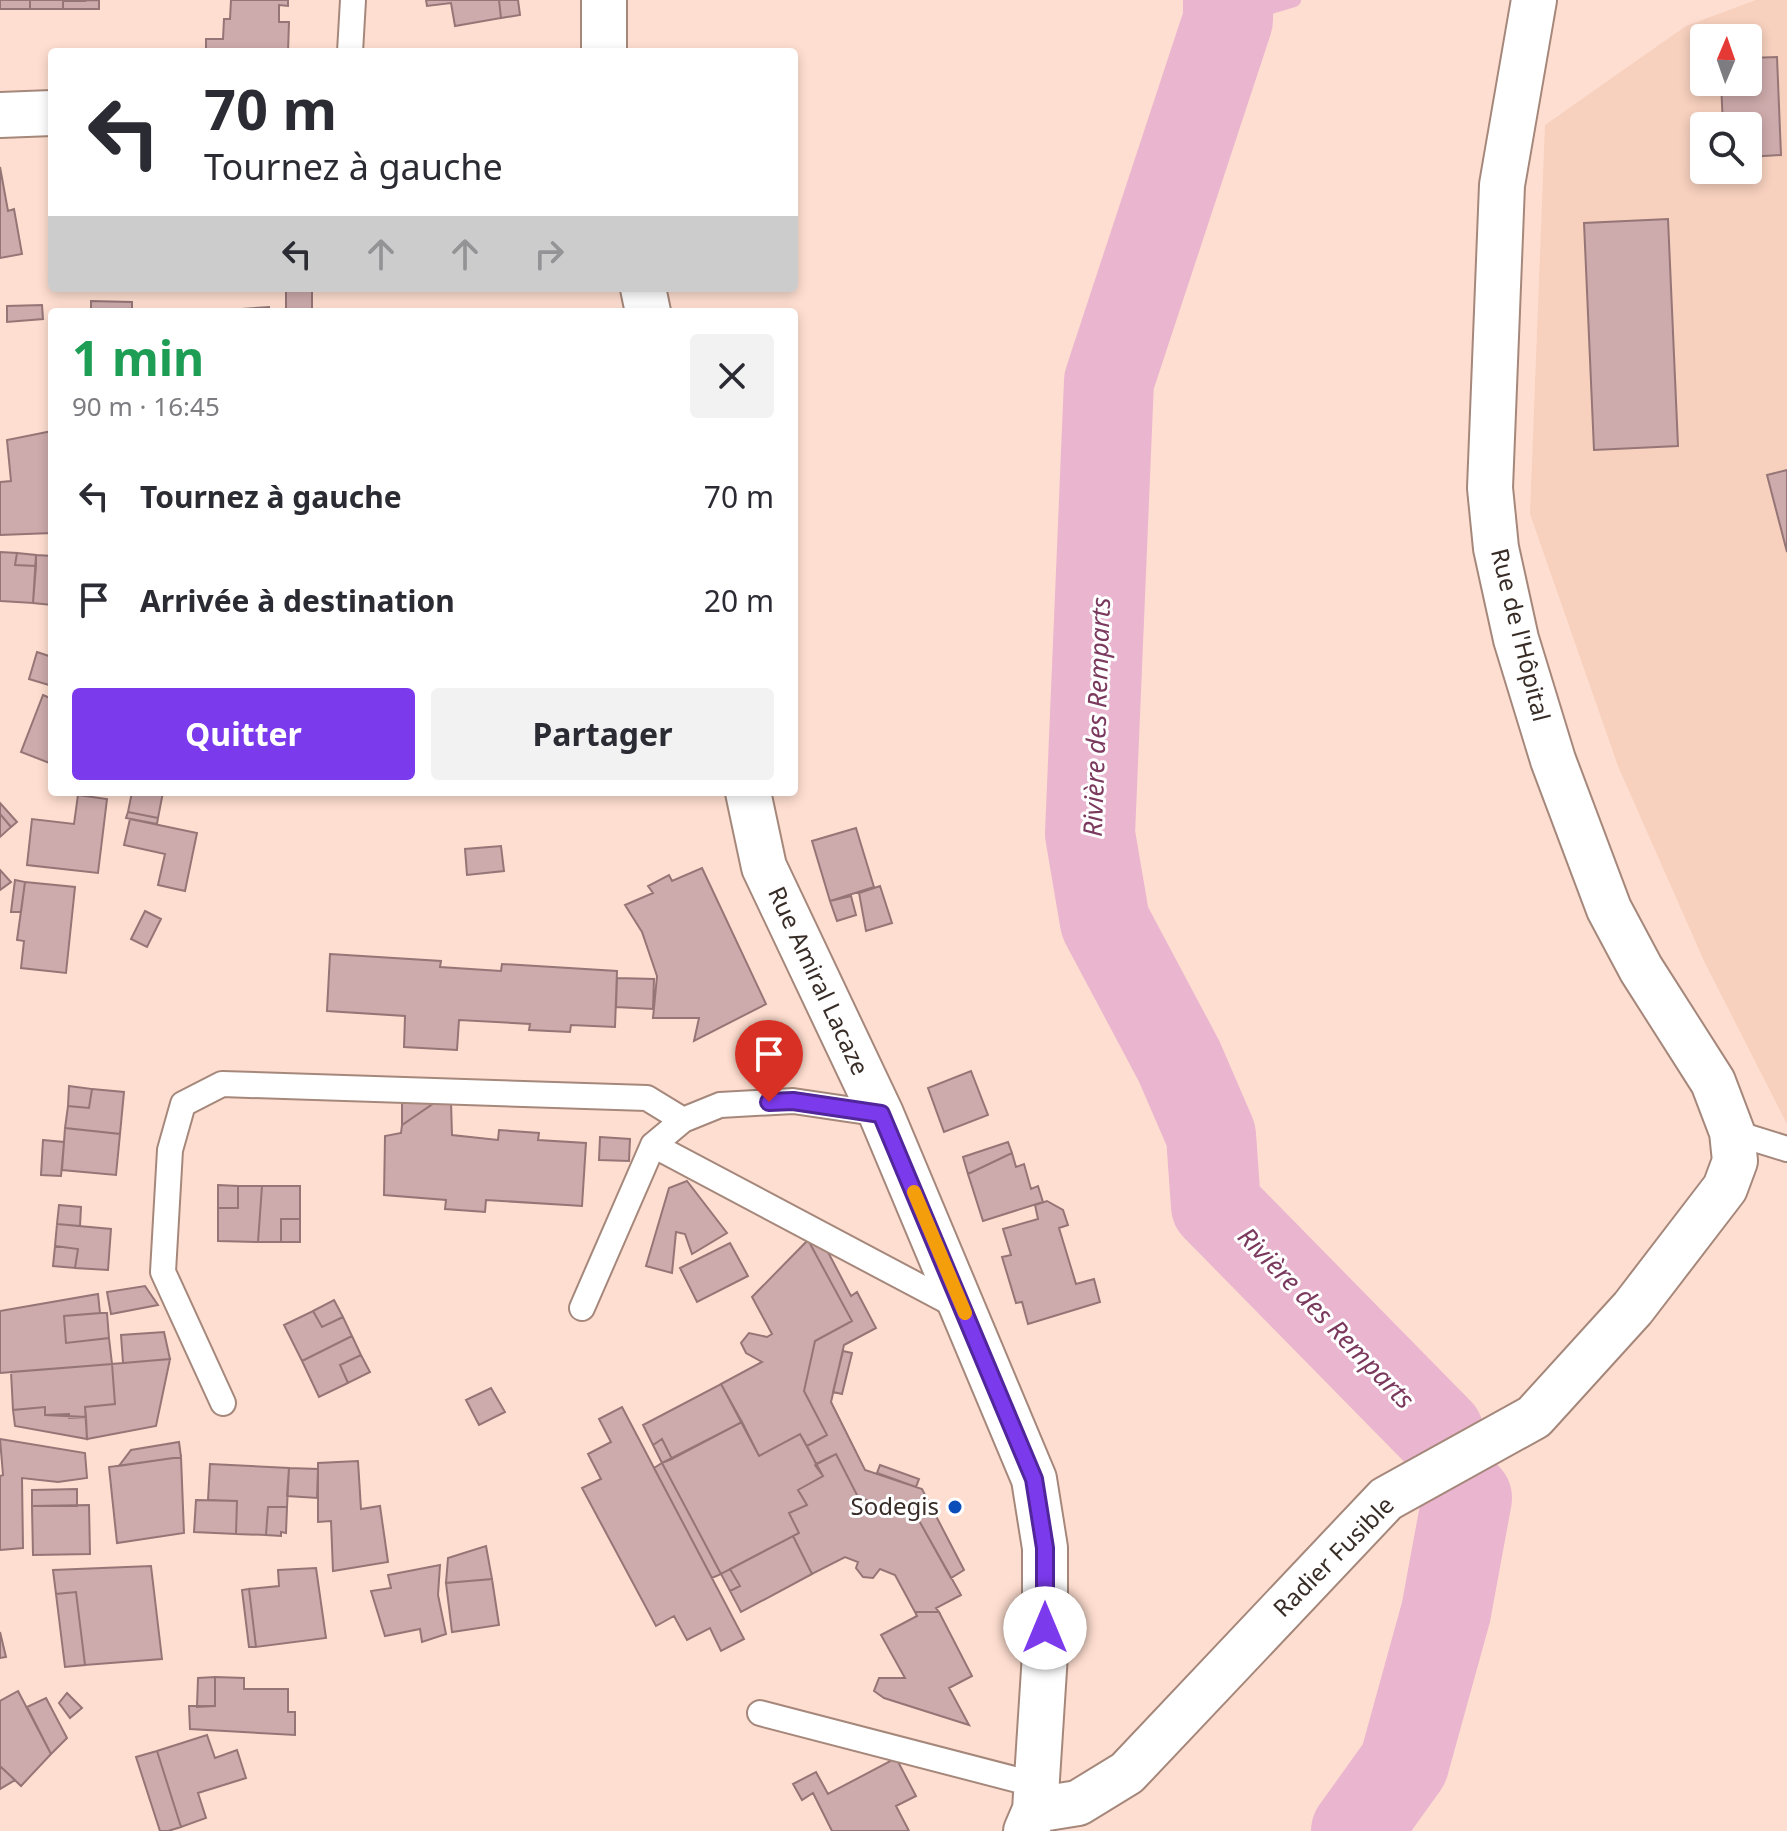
<!DOCTYPE html>
<html lang="fr">
<head>
<meta charset="utf-8">
<style>
  :root { --surface:#fff; --page:#f2f2f3; --text:#2b2b33; --muted:#7c7c81; --accent:#7c3aed }
  body { margin:0; font-family:"Noto Sans",sans-serif; background:var(--page); color:var(--text); height:100vh; display:flex; flex-direction:column; font-size:30px; white-space:nowrap }
  * { box-sizing:border-box; margin:0 }
  p { font-size:26px; color:var(--muted) }
  .icon { flex:none; width:44px; height:44px; fill:none; stroke:currentColor; stroke-width:2; stroke-linecap:round; stroke-linejoin:round }
  .map { position:relative; flex:1; overflow:hidden }
  .panel { position:absolute; left:48px; top:308px; width:750px; height:488px; display:flex; flex-direction:column; background:var(--surface); border-radius:8px; box-shadow:0 4px 12px #0003 }
  .panel>* { flex:none }
  .banner { position:absolute; left:48px; top:48px; width:750px; height:244px; border-radius:8px; box-shadow:0 4px 12px #0003; background:#fff; color:var(--text); overflow:hidden }
  .needle { width:52px; rotate:2deg }
  .fabs { position:absolute; left:1690px; top:24px; display:grid; gap:16px }
  .fabs a { display:grid; place-items:center; width:72px; height:72px; border-radius:8px; background:var(--surface); box-shadow:0 4px 12px #0003; font-size:40px }
  .pin { position:absolute; display:grid; place-items:center; width:68px; height:68px; color:#fff; margin:-82px -34px; border-radius:50% 50% 50% 0; rotate:-45deg; box-shadow:0 0 8px #0007 }
  .pin .icon { rotate:45deg }
  .me { position:absolute; width:88px; margin:-44px; rotate:0deg; stroke-linejoin:round; filter:drop-shadow(0 0 6px #0008) }
  .turn { display:flex; align-items:center; gap:28px; height:168px; padding:0 24px; font-size:36px }
  .turn .icon { width:104px; height:104px; stroke-width:2.5 }
  .turn b { display:block; font-size:56px; line-height:68px }
  .lanes { display:flex; align-items:center; height:76px; padding:0 24px; background:#0003; justify-content:center; gap:40px; direction:ltr }
  .lanes .off { opacity:.35 }
  .round { display:grid; place-items:center; flex:none; width:84px; height:84px; border-radius:8px; background:var(--page) }
  .head { display:flex; align-items:center; justify-content:space-between; height:136px; padding:0 24px }
  h1 { font-size:48px; font-weight:700; line-height:60px; color:#1e9e55 }
  .cta { display:flex; gap:16px; margin-top:auto; padding:16px 24px }
  .cta a { flex:1; height:92px; border-radius:8px; background:var(--accent); color:#fff; font-size:32px; font-weight:700; line-height:92px; text-align:center }
  .cta a+a { background:var(--page); color:var(--text) }
  ul { padding:0; list-style:none }
  li { display:flex; align-items:center; gap:24px; height:104px; padding:0 24px }
  li div { flex:1 }
  li b { display:block; font-size:30px }
  li em { font-style:normal }
  .map>svg:first-child { display:block }
</style>
</head>
<body>
<div class="map">
<svg width="1787" height="1831" viewBox="0 0 1787 1831">
  <rect width="100%" height="100%" fill="#feded0"/>
  <path fill="#f7d0be" fill-rule="evenodd" d="M 1756,0 L 1787,0 L 1787,1124 L 1704,961 L 1618,766 L 1530,514 L 1545,125 L 1686,26 ZM 1704,38 L 1748,38 L 1748,82 L 1704,82 ZM 1704,126 L 1748,126 L 1748,170 L 1704,170 Z"/>
  <g fill="none" stroke-linecap="round" stroke-linejoin="round">
    <path stroke="#eab5cf" stroke-width="14" d="M 1228,20 L 1294,0"/>
    <path stroke="#eab5cf" stroke-width="90" d="M 1228,0 L 1228,20 L 1109,381 L 1090,834 L 1105,922 L 1179,1061 L 1211,1135 L 1216,1206 L 1439,1433
      M 1356,1831 L 1404,1764 L 1446,1612 L 1467,1498"/>
  </g>
  <path fill="#cdaaab" stroke="#957576" stroke-width="2" d="M 0,0 L 30,0 L 30,9 L 0,9 Z
    M 30,0 L 85,0 L 85,1 L 63,1 L 63,9 L 30,9 Z
    M 99,0 L 99,9 L 63,9 L 63,1 Z
    M 231,0 L 288,0 L 288,6 L 279,5 L 279,22 L 289,22 L 288,52 L 206,52 L 206,39 L 223,39 L 224,19 L 230,19 Z
    M 426,0 L 499,0 L 501,18 L 455,26 L 451,3 L 427,6 Z
    M 499,0 L 518,0 L 520,15 L 501,18 Z
    M 1777,57 L 1781,155 L 1748,157 L 1748,126 L 1723,126 L 1721,82 L 1748,82 L 1748,58 Z
    M 0,167 L 8,211 L 14,209 L 22,254 L 0,258 Z
    M 1668,219 L 1678,446 L 1594,450 L 1584,223 Z
    M 286,288 L 312,288 L 312,312 L 286,312 Z
    M 91,301 L 132,302 L 132,312 L 91,312 Z
    M 42,305 L 43,319 L 7,322 L 7,306 Z
    M 269,307 L 269,312 L 213,312 L 213,311 Z
    M 52,431 L 52,533 L 0,535 L 0,482 L 11,481 L 7,440 Z
    M 1787,470 L 1787,552 L 1767,475 Z
    M 0,552 L 17,553 L 15,565 L 36,566 L 33,603 L 0,601 Z
    M 17,553 L 36,555 L 36,566 L 15,565 Z
    M 36,555 L 52,556 L 52,605 L 33,603 Z
    M 37,652 L 52,657 L 52,686 L 29,679 Z
    M 43,695 L 52,699 L 52,764 L 21,752 Z
    M 132,792 L 163,792 L 158,818 L 128,812 Z
    M 78,795 L 107,799 L 98,873 L 27,865 L 32,819 L 74,824 Z
    M 0,803 L 17,822 L 11,827 L 0,814 Z
    M 128,812 L 158,818 L 157,824 L 126,818 Z
    M 0,814 L 11,827 L 0,837 Z
    M 130,819 L 197,833 L 185,891 L 158,885 L 165,854 L 124,845 Z
    M 856,828 L 874,887 L 830,901 L 812,841 Z
    M 501,846 L 504,871 L 467,875 L 465,849 Z
    M 702,868 L 766,1004 L 694,1041 L 699,1018 L 653,1018 L 657,976 L 642,932 L 625,905 L 653,893 L 648,886 L 669,875 L 672,881 Z
    M 0,870 L 11,882 L 0,890 Z
    M 15,880 L 25,882 L 21,912 L 11,912 Z
    M 25,882 L 75,887 L 66,973 L 21,968 L 24,941 L 17,940 Z
    M 880,886 L 892,923 L 866,931 L 859,893 Z
    M 851,896 L 856,915 L 837,921 L 830,901 Z
    M 145,911 L 161,919 L 147,947 L 131,939 Z
    M 330,954 L 441,961 L 440,967 L 501,971 L 502,964 L 617,971 L 615,1027 L 571,1025 L 570,1032 L 529,1030 L 530,1024 L 459,1020 L 457,1050 L 404,1047 L 405,1016 L 327,1011 Z
    M 617,978 L 654,979 L 653,1009 L 616,1007 Z
    M 971,1071 L 988,1115 L 944,1132 L 928,1088 Z
    M 69,1086 L 92,1089 L 89,1108 L 68,1106 Z
    M 92,1089 L 124,1092 L 120,1134 L 65,1128 L 68,1106 L 89,1108 Z
    M 402,1098 L 437,1101 L 402,1125 Z
    M 437,1101 L 451,1102 L 452,1135 L 498,1140 L 499,1130 L 539,1133 L 538,1140 L 586,1143 L 582,1206 L 486,1200 L 485,1212 L 472,1211 L 445,1209 L 446,1200 L 384,1195 L 385,1136 L 401,1133 L 402,1125 Z
    M 65,1128 L 120,1134 L 116,1175 L 62,1170 Z
    M 600,1137 L 630,1139 L 629,1161 L 599,1160 Z
    M 43,1140 L 64,1142 L 61,1176 L 41,1175 Z
    M 1008,1142 L 1012,1153 L 968,1174 L 963,1157 Z
    M 1012,1153 L 1016,1167 L 1024,1164 L 1031,1189 L 1038,1186 L 1043,1202 L 983,1221 L 968,1174 Z
    M 687,1181 L 727,1233 L 692,1254 L 685,1234 L 676,1232 L 672,1273 L 646,1266 L 669,1188 Z
    M 218,1185 L 238,1186 L 238,1208 L 218,1208 Z
    M 238,1186 L 262,1186 L 258,1242 L 218,1241 L 218,1208 L 238,1208 Z
    M 262,1186 L 300,1186 L 300,1219 L 281,1219 L 281,1242 L 258,1242 Z
    M 1047,1201 L 1063,1210 L 1068,1225 L 1059,1228 L 1076,1284 L 1094,1279 L 1100,1302 L 1028,1324 L 1022,1302 L 1016,1303 L 1002,1257 L 1011,1255 L 1003,1229 L 1038,1219 L 1035,1205 Z
    M 59,1205 L 81,1207 L 80,1226 L 57,1224 Z
    M 281,1219 L 300,1219 L 300,1242 L 281,1242 Z
    M 57,1224 L 111,1229 L 108,1270 L 75,1268 L 78,1249 L 55,1246 Z
    M 819,1235 L 851,1296 L 857,1292 L 876,1328 L 844,1345 L 831,1402 L 865,1470 L 922,1489 L 964,1570 L 951,1578 L 917,1517 L 858,1497 L 836,1454 L 816,1464 L 807,1446 L 827,1435 L 804,1391 L 815,1341 L 852,1321 L 808,1240 Z
    M 808,1240 L 852,1321 L 815,1341 L 804,1391 L 827,1435 L 807,1446 L 800,1434 L 759,1456 L 721,1384 L 762,1362 L 746,1353 L 741,1343 L 749,1333 L 767,1337 L 772,1334 L 752,1297 Z
    M 730,1243 L 748,1276 L 697,1302 L 680,1268 Z
    M 55,1246 L 78,1249 L 75,1268 L 53,1266 Z
    M 145,1286 L 158,1305 L 111,1314 L 107,1292 Z
    M 98,1294 L 100,1313 L 64,1316 L 66,1343 L 109,1338 L 112,1364 L 0,1373 L 0,1311 Z
    M 334,1300 L 343,1317 L 322,1327 L 313,1311 Z
    M 313,1311 L 322,1327 L 343,1317 L 352,1336 L 302,1361 L 284,1325 Z
    M 100,1313 L 107,1313 L 109,1338 L 66,1343 L 64,1316 Z
    M 164,1332 L 170,1359 L 123,1363 L 121,1335 Z
    M 352,1336 L 361,1355 L 340,1365 L 348,1383 L 319,1397 L 302,1361 Z
    M 843,1351 L 852,1353 L 842,1394 L 833,1392 Z
    M 361,1355 L 370,1372 L 348,1383 L 340,1365 Z
    M 170,1359 L 156,1426 L 87,1439 L 85,1407 L 115,1404 L 112,1364 Z
    M 112,1364 L 115,1404 L 85,1407 L 86,1417 L 69,1418 L 69,1414 L 45,1415 L 45,1407 L 13,1410 L 11,1372 Z
    M 721,1384 L 742,1422 L 672,1459 L 662,1439 L 653,1445 L 643,1425 Z
    M 491,1388 L 505,1412 L 479,1425 L 466,1400 Z
    M 45,1407 L 45,1415 L 86,1417 L 87,1439 L 15,1426 L 13,1410 Z
    M 622,1407 L 744,1639 L 721,1651 L 710,1628 L 687,1640 L 674,1616 L 656,1626 L 582,1488 L 601,1479 L 588,1454 L 611,1442 L 599,1419 Z
    M 742,1422 L 759,1456 L 800,1434 L 823,1476 L 798,1490 L 807,1505 L 789,1513 L 799,1533 L 721,1574 L 662,1463 Z
    M 0,1439 L 85,1453 L 87,1478 L 58,1482 L 22,1478 L 23,1548 L 0,1550 L 0,1476 L 3,1475 Z
    M 662,1439 L 672,1459 L 662,1463 L 653,1445 Z
    M 179,1442 L 181,1457 L 119,1466 L 131,1450 Z
    M 836,1454 L 858,1497 L 917,1517 L 961,1595 L 936,1608 L 939,1612 L 915,1612 L 895,1575 L 880,1569 L 873,1578 L 863,1577 L 856,1568 L 858,1562 L 845,1557 L 812,1574 L 793,1536 L 799,1533 L 789,1513 L 807,1505 L 798,1490 L 823,1476 L 815,1465 Z
    M 181,1457 L 184,1533 L 117,1543 L 109,1467 Z
    M 358,1461 L 361,1509 L 380,1506 L 388,1562 L 333,1571 L 331,1521 L 318,1522 L 318,1463 Z
    M 662,1463 L 721,1574 L 712,1578 L 654,1468 Z
    M 210,1464 L 289,1468 L 287,1507 L 268,1507 L 266,1535 L 236,1534 L 237,1501 L 208,1500 Z
    M 880,1465 L 919,1479 L 916,1487 L 877,1473 Z
    M 289,1468 L 318,1469 L 317,1498 L 287,1496 Z
    M 77,1489 L 77,1506 L 32,1506 L 32,1490 Z
    M 196,1500 L 237,1501 L 236,1534 L 194,1532 Z
    M 89,1505 L 90,1554 L 33,1555 L 32,1506 Z
    M 268,1507 L 287,1507 L 286,1533 L 281,1532 L 281,1536 L 266,1535 Z
    M 793,1536 L 812,1574 L 741,1612 L 730,1591 L 740,1586 L 730,1569 Z
    M 486,1546 L 492,1579 L 446,1583 L 448,1558 Z
    M 440,1565 L 438,1595 L 446,1634 L 422,1642 L 420,1629 L 385,1636 L 371,1591 L 391,1588 L 388,1575 Z
    M 151,1566 L 162,1659 L 85,1665 L 76,1592 L 56,1594 L 53,1570 Z
    M 316,1568 L 326,1638 L 256,1647 L 249,1589 L 279,1586 L 278,1570 Z
    M 730,1569 L 740,1586 L 730,1591 L 721,1574 Z
    M 492,1579 L 499,1625 L 452,1632 L 446,1583 Z
    M 249,1589 L 256,1647 L 249,1647 L 242,1590 Z
    M 76,1592 L 85,1665 L 65,1667 L 56,1594 Z
    M 915,1612 L 939,1612 L 972,1676 L 949,1688 L 969,1725 L 884,1698 L 874,1691 L 879,1678 L 905,1678 L 881,1635 L 917,1616 Z
    M 0,1632 L 6,1657 L 0,1658 Z
    M 215,1677 L 244,1678 L 244,1689 L 288,1689 L 288,1712 L 295,1712 L 295,1735 L 190,1729 L 189,1706 L 215,1706 Z
    M 215,1677 L 215,1706 L 197,1707 L 198,1678 Z
    M 18,1691 L 51,1754 L 21,1786 L 0,1766 L 0,1701 Z
    M 67,1693 L 82,1708 L 70,1718 L 59,1703 Z
    M 46,1698 L 67,1738 L 51,1754 L 27,1707 Z
    M 207,1735 L 215,1758 L 237,1750 L 246,1778 L 198,1793 L 206,1818 L 181,1827 L 157,1751 Z
    M 157,1751 L 181,1827 L 168,1831 L 160,1831 L 136,1757 Z
    M 896,1758 L 916,1796 L 896,1806 L 909,1831 L 832,1831 L 813,1793 L 802,1800 L 793,1784 L 816,1772 L 828,1794 Z
    M 0,1766 L 15,1780 L 0,1789 Z"/>
  <g fill="none" stroke-linecap="round" stroke-linejoin="round">
    <defs>
      <path id="service" d="M 350,52 L 353,0
        M 1732,1132 L 1787,1149
        M 653,1145 L 962,1309
        M 582,1308 L 653,1145 L 683,1120 L 720,1105 L 793,1101 L 881,1114
        M 223,1403 L 163,1272 L 170,1150 L 183,1104 L 222,1084 L 647,1098 L 683,1120
        M 760,1713 L 1037,1785"/>
      <path id="tertiary" d="M 604,0 L 604,52
        M 0,115 L 52,113
        M 643,288 L 648,312
        M 748,792 L 764,867 L 881,1114 L 1034,1479 L 1045,1548 L 1045,1654 L 1035,1810 L 1026,1831
        M 1035,1810 L 1078,1803 L 1127,1773 L 1386,1499 L 1534,1417 L 1633,1308 L 1725,1188 L 1735,1161 L 1732,1132 L 1713,1082 L 1641,969 L 1609,909 L 1553,760 L 1516,639 L 1496,548 L 1490,488 L 1502,185 L 1534,0"/>
    </defs>
    <use href="#service" stroke="#a5887b" stroke-width="28"/>
    <use href="#tertiary" stroke="#a5887b" stroke-width="48"/>
    <use href="#service" stroke="#fff" stroke-width="24"/>
    <use href="#tertiary" stroke="#fff" stroke-width="44"/>
  </g>
  <g fill="none" stroke-linecap="round" stroke-linejoin="round">
    <defs>
      <path id="route" d="M 769,1102 L 793,1101 L 881,1114 L 1034,1479 L 1045,1548 L 1045,1628"/>
    </defs>
    <use href="#route" stroke="#51269a" stroke-width="20"/>
    <use href="#route" stroke="#7c3aed" stroke-width="14"/>
    <path stroke="#f59e0b" stroke-width="14" d="M 914,1192 L 965,1313"/>
  </g>
  <circle fill="#0c4eb9" stroke="#fff" stroke-width="3" cx="955" cy="1507" r="8"/>
  <g text-anchor="middle" stroke-width="6" stroke-linejoin="round" paint-order="stroke">
    <g font-size="24" fill="#382c27" stroke="#fff">
      <text transform="translate(1520 635) rotate(76)" y="8">Rue de l'Hôpital</text>
      <text transform="translate(818 981) rotate(65)" y="8">Rue Amiral Lacaze</text>
      <text transform="translate(1334 1557) rotate(-45)" y="8">Radier Fusible</text>
    </g>
    <g font-size="24" fill="#382c27" stroke="#fff" text-anchor="end">
      <text x="939" y="1515">Sodegis</text>
    </g>
    <g font-size="26" font-style="italic" fill="#7a395d" stroke="#fff">
      <text transform="translate(1097 717) rotate(-88)" y="9">Rivière des Remparts</text>
      <text transform="translate(1326 1318) rotate(46)" y="9">Rivière des Remparts</text>
    </g>
  </g>
</svg>
<div class="fabs">
<a><svg class="needle" viewBox="-14 -14 28 28"><path d="M0-13l5 13h-10z" fill="#e53935"/><path d="M0 13l5-13h-10z" fill="#7c7c81"/></svg></a>
<a><svg class="icon" aria-label="search" viewBox="0 0 24 24"><circle cx="10" cy="10" r="6"/><path d="M15 15l6 6"/></svg></a>
</div>
<div class="pin" style="left:769px;top:1102px;background:#d93025"><svg class="icon" aria-label="arrive" viewBox="0 0 24 24"><path d="M6 21V4h12l-3 4 3 4H6"/></svg></div>
<svg class="me" style="left:1045px;top:1628px" viewBox="-20 -20 40 40"><circle r="19" fill="#fff"/><path d="M0-13L10 11 0 6-10 11z" fill="#7c3aed"/></svg>
<div class="banner">
<div class="turn"><svg class="icon" aria-label="left" viewBox="0 0 24 24"><path d="M17 20v-9H6M10 6l-5 5 5 5"/></svg><div><b>70 m</b>Tournez à gauche</div></div>
<div class="lanes"><svg class="icon" aria-label="left" viewBox="0 0 24 24"><path d="M17 20v-9H6M10 6l-5 5 5 5"/></svg><svg class="icon off" aria-label="ahead" viewBox="0 0 24 24"><path d="M12 20V5M6 11l6-6 6 6"/></svg><svg class="icon off" aria-label="ahead" viewBox="0 0 24 24"><path d="M12 20V5M6 11l6-6 6 6"/></svg><svg class="icon off" aria-label="right" viewBox="0 0 24 24"><path d="M7 20v-9h11M14 6l5 5-5 5"/></svg></div>
</div>
<section class="panel">
<div class="head"><div><h1>1 min</h1><p>90 m · 16:45</p></div><a class="round"><svg class="icon" aria-label="close" viewBox="0 0 24 24"><path d="M6 6l12 12M18 6L6 18"/></svg></a></div>
<ul>
<li><svg class="icon" aria-label="left" viewBox="0 0 24 24"><path d="M17 20v-9H6M10 6l-5 5 5 5"/></svg><div><b>Tournez à gauche</b></div><em>70 m</em></li>
<li><svg class="icon" aria-label="arrive" viewBox="0 0 24 24"><path d="M6 21V4h12l-3 4 3 4H6"/></svg><div><b>Arrivée à destination</b></div><em>20 m</em></li>
</ul>
<div class="cta"><a>Quitter</a><a>Partager</a></div>
</section>
</div>
</body>
</html>
